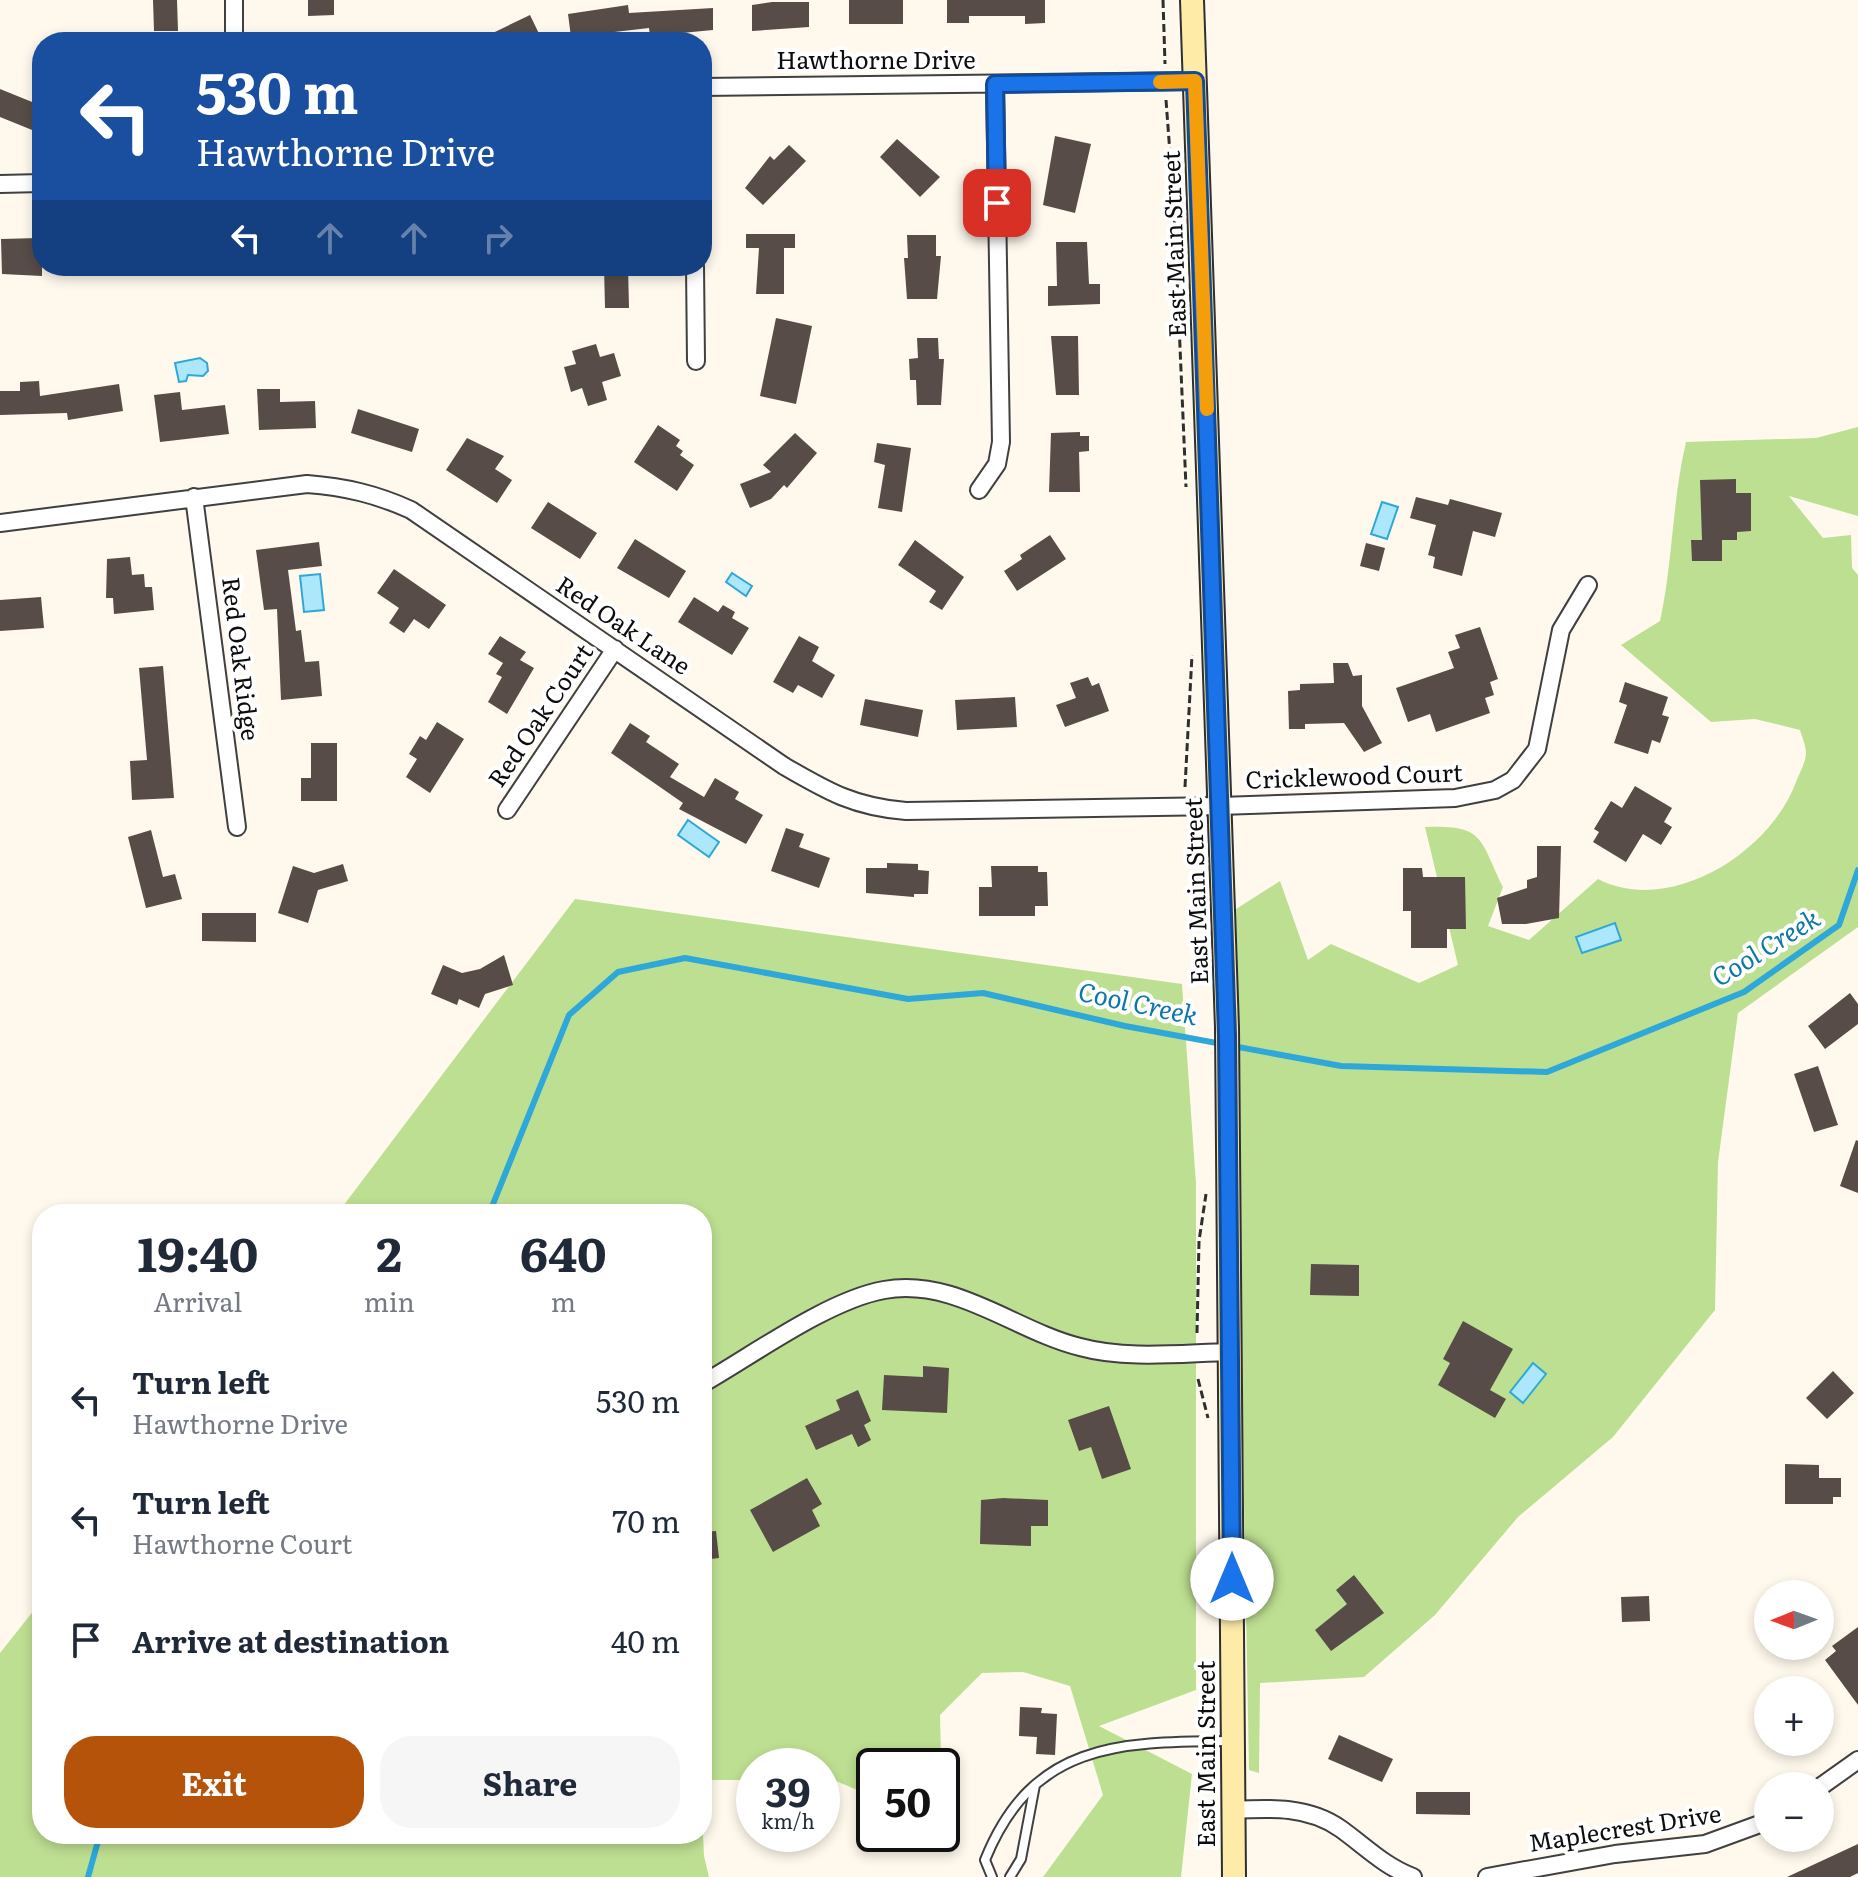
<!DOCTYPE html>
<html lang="en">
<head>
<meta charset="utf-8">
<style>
  :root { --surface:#fff; --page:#f6f6f7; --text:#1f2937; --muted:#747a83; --accent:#b45309 }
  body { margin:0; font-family:Literata,serif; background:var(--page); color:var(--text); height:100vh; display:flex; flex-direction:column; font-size:30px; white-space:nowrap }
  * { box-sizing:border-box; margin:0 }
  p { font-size:26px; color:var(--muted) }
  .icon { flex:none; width:44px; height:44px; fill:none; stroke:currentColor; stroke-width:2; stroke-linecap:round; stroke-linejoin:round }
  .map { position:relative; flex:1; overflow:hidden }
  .panel { position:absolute; left:32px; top:1204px; width:680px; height:640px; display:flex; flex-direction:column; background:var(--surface); border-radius:32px; box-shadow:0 4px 12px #0003 }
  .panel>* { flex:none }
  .hud { position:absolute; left:32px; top:32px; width:680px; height:244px; border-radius:32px; box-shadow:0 4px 12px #0003; background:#1a4fa0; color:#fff; overflow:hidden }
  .needle { width:52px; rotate:269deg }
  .buttons { position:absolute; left:1754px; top:1580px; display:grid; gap:16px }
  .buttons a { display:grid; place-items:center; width:80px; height:80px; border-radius:50%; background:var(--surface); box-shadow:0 4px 12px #0003; font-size:40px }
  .speed { position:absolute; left:736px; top:1748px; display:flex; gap:16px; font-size:40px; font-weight:700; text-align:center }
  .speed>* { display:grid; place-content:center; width:104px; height:104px; border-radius:50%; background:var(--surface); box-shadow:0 4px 12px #0003; line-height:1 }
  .speed small { font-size:20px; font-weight:400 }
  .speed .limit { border:4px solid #111; border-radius:12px; background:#fff; color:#111 }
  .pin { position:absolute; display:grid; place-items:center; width:68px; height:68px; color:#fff; margin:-34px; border-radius:16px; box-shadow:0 4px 12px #0006 }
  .me { position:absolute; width:88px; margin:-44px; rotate:0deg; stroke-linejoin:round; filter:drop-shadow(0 0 6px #0008) }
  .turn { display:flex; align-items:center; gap:28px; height:168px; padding:0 32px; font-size:36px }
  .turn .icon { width:104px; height:104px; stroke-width:2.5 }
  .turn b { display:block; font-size:56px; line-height:68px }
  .lanes { display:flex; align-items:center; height:76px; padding:0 32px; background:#0003; justify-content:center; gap:40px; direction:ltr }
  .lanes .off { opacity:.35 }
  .eta { display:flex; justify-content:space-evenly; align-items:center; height:136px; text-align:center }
  .eta b { font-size:48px; font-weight:700; line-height:56px }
  .button { display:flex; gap:16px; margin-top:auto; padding:16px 32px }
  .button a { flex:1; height:92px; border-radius:32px; background:var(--accent); color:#fff; font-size:32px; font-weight:700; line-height:92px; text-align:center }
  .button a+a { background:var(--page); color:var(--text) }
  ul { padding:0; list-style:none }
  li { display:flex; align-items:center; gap:24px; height:120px; padding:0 32px }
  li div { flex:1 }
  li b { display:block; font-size:30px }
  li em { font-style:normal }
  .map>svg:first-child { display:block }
</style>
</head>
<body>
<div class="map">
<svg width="1858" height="1877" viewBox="0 0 1858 1877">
  <rect width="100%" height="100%" fill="#fff9ed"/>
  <path fill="#bddf91" d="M 1858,427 L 1858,516 L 1789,496 L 1823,538 L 1851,535 L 1852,568 L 1858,575 L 1858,927 L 1738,1013 L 1718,1162 L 1715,1310 L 1613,1437 L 1518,1517 L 1435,1615 L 1364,1677 L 1260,1683 L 1259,1773 L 1249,1770 L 1233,911 L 1280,881 L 1308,960 L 1331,944 L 1419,983 L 1458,965 L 1425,827 C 1485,825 1479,838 1503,887 L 1488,926 L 1529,940 L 1598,879 C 1670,916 1770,853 1796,782 C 1799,774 1806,762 1806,753 C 1806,746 1802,737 1800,730 L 1755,719 L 1711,722 L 1621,645 L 1660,621 C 1673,562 1672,501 1686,442 L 1816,438 Z
    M 575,899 L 1182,984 L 1196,1184 L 1196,1690 L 1099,1726 L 1192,1774 L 1181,1877 L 1043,1877 L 1103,1795 L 1070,1686 L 1023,1672 L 982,1673 L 940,1715 L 941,1758 L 928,1766 L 874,1766 L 874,1791 L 867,1794 L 831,1779 L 822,1779 L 822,1766 L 754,1766 L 754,1780 L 702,1780 L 702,1214 L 337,1214 Z
    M 42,1600 L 42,1834 L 702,1834 L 702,1812 L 704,1856 L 709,1877 L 0,1877 L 0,1653 Z"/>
  <path fill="#ade7fb" stroke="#2ea8d8" stroke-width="2" d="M 200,358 L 207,363 L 208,371 L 203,376 L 188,375 L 186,381 L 179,382 L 175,363 Z
    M 1382,502 L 1398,507 L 1387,539 L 1371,534 Z
    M 732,573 L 752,586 L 746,596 L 726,582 Z
    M 320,574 L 324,610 L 304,612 L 300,576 Z
    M 688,820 L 719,842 L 709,857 L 678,835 Z
    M 1615,923 L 1621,940 L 1582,953 L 1576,937 Z
    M 1533,1363 L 1546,1374 L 1523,1403 L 1510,1392 Z"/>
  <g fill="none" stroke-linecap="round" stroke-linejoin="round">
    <path stroke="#2ea8d8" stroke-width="6" d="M 489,1214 L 569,1015 L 618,972 L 685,958 L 908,999 L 983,993 L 1125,1026 L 1341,1066 L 1547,1072 L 1744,992 L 1839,925 L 1858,870
      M 88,1877 L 100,1834"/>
  </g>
  <path fill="#574c48" d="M 153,0 L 177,0 L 178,31 L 154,31 Z
    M 308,0 L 334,0 L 334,15 L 308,16 Z
    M 849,0 L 903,0 L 903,24 L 849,24 Z
    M 947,0 L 1045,0 L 1045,23 L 1025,24 L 1025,16 L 969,16 L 969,23 L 947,23 Z
    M 772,2 L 809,2 L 809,27 L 752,31 L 752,5 Z
    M 628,5 L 629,13 L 713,8 L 713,30 L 650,36 L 649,28 L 571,37 L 568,14 Z
    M 530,15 L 543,42 L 474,42 Z
    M 0,89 L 42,106 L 42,134 L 0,117 Z
    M 1055,136 L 1091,144 L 1075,213 L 1043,205 Z
    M 897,139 L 940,177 L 920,197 L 880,157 Z
    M 789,145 L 806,161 L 763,205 L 745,188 L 770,156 L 774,160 Z
    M 746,234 L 795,234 L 795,248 L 784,248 L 784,294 L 756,294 L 759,248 L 746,248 Z
    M 907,235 L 936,235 L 936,256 L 941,256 L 937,299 L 907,299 L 904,258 L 908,258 Z
    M 38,238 L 38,244 L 42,244 L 42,276 L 2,274 L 1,239 Z
    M 1056,242 L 1087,242 L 1089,284 L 1100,284 L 1100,304 L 1048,306 L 1048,286 L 1057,286 Z
    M 604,266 L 628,266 L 629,308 L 605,308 Z
    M 776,318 L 812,326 L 796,404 L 760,396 Z
    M 1051,336 L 1078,336 L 1079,395 L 1056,395 Z
    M 917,338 L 938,338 L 939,359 L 944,359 L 941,405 L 917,405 L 916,380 L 910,380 L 909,359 L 918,358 Z
    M 596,344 L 600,357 L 614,353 L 621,376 L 602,382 L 607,400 L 588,406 L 582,388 L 571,392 L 564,367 L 576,364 L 572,351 Z
    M 39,381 L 40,396 L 119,384 L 123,411 L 68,420 L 67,413 L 0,415 L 0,391 L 20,391 L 20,382 Z
    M 257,389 L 280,389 L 280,402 L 315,401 L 316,428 L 259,430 Z
    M 180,392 L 182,410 L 225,405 L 229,434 L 160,442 L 154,395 Z
    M 358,409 L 419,429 L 412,452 L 351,433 Z
    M 658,425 L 680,440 L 676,446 L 683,451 L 680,455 L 694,465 L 677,491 L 634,462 Z
    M 1080,432 L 1080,436 L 1089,436 L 1089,451 L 1079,452 L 1080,492 L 1049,492 L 1051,433 Z
    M 795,433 L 817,453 L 787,488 L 784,485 L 771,499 L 750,508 L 740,484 L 771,472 L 763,465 Z
    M 467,438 L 504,456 L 495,469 L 512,480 L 497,503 L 446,470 Z
    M 877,443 L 911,448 L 902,512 L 878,508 L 885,465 L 874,462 Z
    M 1736,479 L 1736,493 L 1751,493 L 1751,531 L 1737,532 L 1737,540 L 1722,540 L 1722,561 L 1692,561 L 1691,540 L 1702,540 L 1700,480 Z
    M 1416,497 L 1448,505 L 1450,499 L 1502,513 L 1495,537 L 1473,531 L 1462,576 L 1433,568 L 1435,557 L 1428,555 L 1436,525 L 1410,518 Z
    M 548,502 L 597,533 L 580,559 L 531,528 Z
    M 1050,535 L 1066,559 L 1017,591 L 1004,571 L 1022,559 L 1020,555 Z
    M 635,539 L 686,571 L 669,598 L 617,568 Z
    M 915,540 L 964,577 L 942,610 L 929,602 L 936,591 L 898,565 Z
    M 319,542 L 322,566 L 288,570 L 296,631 L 301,630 L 305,662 L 319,661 L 322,696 L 281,700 L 277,609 L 264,610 L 256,550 Z
    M 1366,543 L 1385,548 L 1379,571 L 1360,566 Z
    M 130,557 L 132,575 L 144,574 L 145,587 L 152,587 L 154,610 L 114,614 L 113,598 L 106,598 L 107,559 Z
    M 394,569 L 446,605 L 429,629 L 414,619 L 404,633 L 389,623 L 399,608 L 377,593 Z
    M 41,597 L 44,628 L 0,631 L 0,600 Z
    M 694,597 L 718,612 L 723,605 L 735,612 L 732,618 L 749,628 L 732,655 L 678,622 Z
    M 1480,627 L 1498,679 L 1490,682 L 1494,695 L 1485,698 L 1490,713 L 1436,732 L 1430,714 L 1408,722 L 1396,688 L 1454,668 L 1448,652 L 1460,648 L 1455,635 Z
    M 500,636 L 526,652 L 520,660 L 534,668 L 507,714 L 488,702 L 502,677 L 496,674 L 503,663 L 488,654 Z
    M 799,636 L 819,647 L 812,661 L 835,675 L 822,698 L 798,685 L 793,693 L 773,682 Z
    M 1333,663 L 1348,663 L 1353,676 L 1362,675 L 1362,706 L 1382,743 L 1364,752 L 1344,723 L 1305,724 L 1305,729 L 1289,729 L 1288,691 L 1300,690 L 1300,684 L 1334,683 Z
    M 163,666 L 174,798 L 132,800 L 130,761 L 147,760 L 139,668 Z
    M 1088,677 L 1092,686 L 1099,683 L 1109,711 L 1065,727 L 1056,705 L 1076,698 L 1070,683 Z
    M 1625,682 L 1668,697 L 1662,715 L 1669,717 L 1660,743 L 1652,740 L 1648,754 L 1614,743 L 1627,705 L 1619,702 Z
    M 1015,697 L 1017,727 L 957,730 L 955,700 Z
    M 865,699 L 923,710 L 918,737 L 860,725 Z
    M 437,722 L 464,739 L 430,793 L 406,777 L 417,759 L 409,754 L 420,736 L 426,740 Z
    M 630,723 L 650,736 L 646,742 L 679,764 L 670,777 L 704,797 L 715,778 L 739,792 L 735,799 L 763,815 L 746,844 L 679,809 L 683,803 L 611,753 Z
    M 311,743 L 337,743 L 337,801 L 301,801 L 301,778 L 311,778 Z
    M 1635,786 L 1672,808 L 1664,822 L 1672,827 L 1661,845 L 1643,834 L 1626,862 L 1593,842 L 1599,832 L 1594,829 L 1611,801 L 1622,808 Z
    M 786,828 L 804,834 L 799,847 L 830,858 L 819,888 L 771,871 Z
    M 151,830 L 163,877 L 175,874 L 182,899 L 146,908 L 128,837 Z
    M 1537,846 L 1561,846 L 1559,918 L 1526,924 L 1502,924 L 1497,898 L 1527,888 L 1527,880 L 1537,877 Z
    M 887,863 L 918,864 L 918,870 L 929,871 L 928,894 L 914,894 L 914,897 L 866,893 L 866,868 L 887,868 Z
    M 343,864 L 348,881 L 318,890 L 308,923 L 278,913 L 293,866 L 314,873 Z
    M 991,866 L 1038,866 L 1038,872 L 1047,872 L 1048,906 L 1035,906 L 1035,916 L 979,916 L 979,887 L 992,887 Z
    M 1403,868 L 1422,868 L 1423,877 L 1465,877 L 1466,929 L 1447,929 L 1447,948 L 1411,948 L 1411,911 L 1403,911 Z
    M 202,913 L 256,913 L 256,942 L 202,941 Z
    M 504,955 L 513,985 L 485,994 L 479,1008 L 459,999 L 457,1005 L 431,994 L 443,965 L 462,973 L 480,969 Z
    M 1850,993 L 1858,1004 L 1858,1024 L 1825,1049 L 1808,1026 Z
    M 1818,1066 L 1838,1125 L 1814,1132 L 1794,1074 Z
    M 1856,1140 L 1858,1141 L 1858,1193 L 1840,1186 Z
    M 1311,1264 L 1359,1265 L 1359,1296 L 1310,1295 Z
    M 1463,1321 L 1513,1349 L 1490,1390 L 1506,1399 L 1495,1418 L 1438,1385 L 1450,1363 L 1443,1359 Z
    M 923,1366 L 949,1368 L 947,1413 L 882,1410 L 884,1375 L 923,1377 Z
    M 1833,1371 L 1854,1393 L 1827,1419 L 1806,1398 Z
    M 858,1390 L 871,1421 L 864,1425 L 871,1440 L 858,1447 L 852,1434 L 816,1450 L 805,1426 L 840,1410 L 836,1400 Z
    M 1109,1406 L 1131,1469 L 1102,1479 L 1091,1447 L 1079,1451 L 1068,1420 Z
    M 1785,1464 L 1819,1465 L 1819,1478 L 1841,1478 L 1841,1497 L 1833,1497 L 1833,1504 L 1785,1504 Z
    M 807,1478 L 822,1504 L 812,1510 L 820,1526 L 773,1552 L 750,1510 Z
    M 1003,1498 L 1048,1500 L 1048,1526 L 1031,1526 L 1031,1546 L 980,1544 L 981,1500 Z
    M 716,1531 L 719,1558 L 702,1560 L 702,1532 Z
    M 1354,1575 L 1384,1613 L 1331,1651 L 1315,1630 L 1347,1604 L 1336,1590 Z
    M 1649,1596 L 1650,1621 L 1622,1622 L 1621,1597 Z
    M 1858,1627 L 1858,1705 L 1825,1660 L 1836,1651 L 1832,1646 Z
    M 1020,1707 L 1042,1708 L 1041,1713 L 1057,1714 L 1055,1755 L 1036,1754 L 1037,1737 L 1019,1736 Z
    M 1339,1735 L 1393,1759 L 1382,1782 L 1328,1759 Z
    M 1416,1792 L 1470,1792 L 1470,1815 L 1416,1814 Z
    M 1858,1844 L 1858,1873 L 1850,1877 L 1787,1877 Z"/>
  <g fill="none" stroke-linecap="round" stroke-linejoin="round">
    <defs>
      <path id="lane" d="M 992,1877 L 985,1860 C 1033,1741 1120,1742 1232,1741
        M 1010,1877 L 1021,1859 L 1035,1785"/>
      <path id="street" d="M 234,0 L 234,42
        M 702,87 L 1195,81
        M 0,184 L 42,183
        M 695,266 L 696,361
        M 979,490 L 997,464 L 1001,442 L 995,84
        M 194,497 L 237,827
        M 0,523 L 307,484 C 345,487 376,494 411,510 L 784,766 C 827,791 854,807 906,811 L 1220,806 L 1455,798 L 1495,790 L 1513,780 L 1537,749 L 1561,630 L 1588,585
        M 507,810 L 615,649
        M 702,1384 C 753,1355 828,1300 884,1290 C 955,1277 1015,1331 1080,1347 C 1128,1360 1182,1353 1231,1352
        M 1820,1787 L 1858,1760
        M 1233,1810 C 1271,1808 1309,1806 1341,1829 C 1366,1847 1384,1866 1413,1877
        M 1487,1877 L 1615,1854 L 1705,1844 L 1768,1821"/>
      <path id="secondary" d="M 1192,0 L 1227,1028 L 1234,1877"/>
    </defs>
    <use href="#lane" stroke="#404040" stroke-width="12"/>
    <use href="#street" stroke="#404040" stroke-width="20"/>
    <use href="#secondary" stroke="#2f2f2f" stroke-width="26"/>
    <path stroke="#2f2f2f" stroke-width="3" stroke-dasharray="8 4" stroke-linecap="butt" d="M 1163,0 L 1165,64
      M 1166,100 L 1174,207 L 1186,487
      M 1185,787 L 1192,655
      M 1188,825 L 1199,855
      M 1197,1333 L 1199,1241 L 1206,1194
      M 1198,1379 L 1208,1418"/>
    <use href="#lane" stroke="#fff" stroke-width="8"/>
    <use href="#street" stroke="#fff" stroke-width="16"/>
    <use href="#secondary" stroke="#ffeba8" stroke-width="22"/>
  </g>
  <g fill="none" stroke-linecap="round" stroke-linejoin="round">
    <defs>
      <path id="route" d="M 997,203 L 995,84 L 1195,81 L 1227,1035 L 1232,1579"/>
    </defs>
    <use href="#route" stroke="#114b97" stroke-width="20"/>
    <use href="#route" stroke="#1a73e8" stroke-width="14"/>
    <path stroke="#f59e0b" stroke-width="14" d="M 1160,82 L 1195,81 L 1207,409"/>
  </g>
  <g text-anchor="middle" stroke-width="8" stroke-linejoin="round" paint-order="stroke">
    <g font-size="24" fill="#0d0d0d" stroke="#fff">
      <text x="876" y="69">Hawthorne Drive</text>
      <text transform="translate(1175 244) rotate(-92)" y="8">East Main Street</text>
      <text transform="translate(623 626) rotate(34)" y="8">Red Oak Lane</text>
      <text transform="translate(240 659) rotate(83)" y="8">Red Oak Ridge</text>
      <text transform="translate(541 716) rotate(-56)" y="8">Red Oak Court</text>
      <text transform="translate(1354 777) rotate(-2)" y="8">Cricklewood Court</text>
      <text transform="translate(1197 891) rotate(-92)" y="8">East Main Street</text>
      <text transform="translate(1207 1754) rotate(-90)" y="8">East Main Street</text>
      <text transform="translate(1625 1829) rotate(-9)" y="8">Maplecrest Drive</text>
    </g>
    <g font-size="26" font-style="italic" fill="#0d77a8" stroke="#fff">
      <text transform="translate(1766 948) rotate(-32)" y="9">Cool Creek</text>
      <text transform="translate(1138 1004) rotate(12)" y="9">Cool Creek</text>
    </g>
  </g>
</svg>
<div class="buttons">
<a><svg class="needle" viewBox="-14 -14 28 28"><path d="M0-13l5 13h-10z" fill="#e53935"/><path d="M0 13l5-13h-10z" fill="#747a83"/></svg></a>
<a>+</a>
<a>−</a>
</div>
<div class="speed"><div>39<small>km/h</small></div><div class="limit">50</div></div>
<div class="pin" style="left:997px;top:203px;background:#d93025"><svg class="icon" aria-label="arrive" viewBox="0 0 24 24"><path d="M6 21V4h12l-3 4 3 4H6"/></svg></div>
<svg class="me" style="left:1232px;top:1579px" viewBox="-20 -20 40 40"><circle r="19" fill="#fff"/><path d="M0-13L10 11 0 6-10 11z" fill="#1a73e8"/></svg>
<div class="hud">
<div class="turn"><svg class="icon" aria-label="left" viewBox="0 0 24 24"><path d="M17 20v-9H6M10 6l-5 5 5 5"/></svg><div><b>530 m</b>Hawthorne Drive</div></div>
<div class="lanes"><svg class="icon" aria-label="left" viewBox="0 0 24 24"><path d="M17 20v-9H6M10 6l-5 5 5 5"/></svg><svg class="icon off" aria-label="ahead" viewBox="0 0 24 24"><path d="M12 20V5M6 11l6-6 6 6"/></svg><svg class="icon off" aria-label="ahead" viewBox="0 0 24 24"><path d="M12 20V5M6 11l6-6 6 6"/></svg><svg class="icon off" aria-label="right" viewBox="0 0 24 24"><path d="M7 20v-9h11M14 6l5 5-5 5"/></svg></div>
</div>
<section class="panel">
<div class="eta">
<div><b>19:40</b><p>Arrival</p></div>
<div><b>2</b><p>min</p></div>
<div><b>640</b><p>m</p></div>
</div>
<ul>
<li><svg class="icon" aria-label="left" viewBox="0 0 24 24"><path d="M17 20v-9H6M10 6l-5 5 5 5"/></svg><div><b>Turn left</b><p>Hawthorne Drive</p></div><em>530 m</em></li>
<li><svg class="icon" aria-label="left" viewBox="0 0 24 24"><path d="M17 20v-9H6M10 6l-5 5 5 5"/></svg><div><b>Turn left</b><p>Hawthorne Court</p></div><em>70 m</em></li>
<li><svg class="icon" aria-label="arrive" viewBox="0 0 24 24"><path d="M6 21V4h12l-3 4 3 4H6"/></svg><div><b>Arrive at destination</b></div><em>40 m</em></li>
</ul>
<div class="button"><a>Exit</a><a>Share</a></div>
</section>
</div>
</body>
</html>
